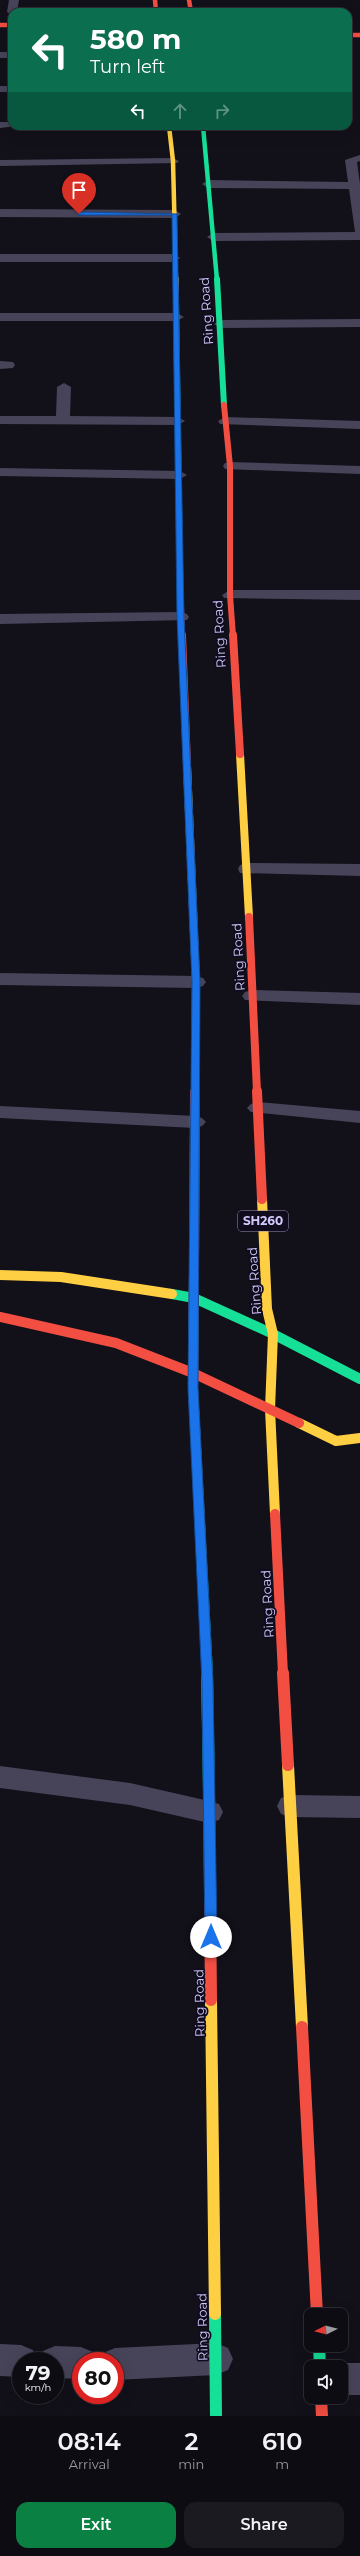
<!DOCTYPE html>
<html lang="en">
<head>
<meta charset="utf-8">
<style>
  :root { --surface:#0e0c13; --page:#1c1a21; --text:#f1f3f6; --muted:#9b9ba0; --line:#2e2c33; --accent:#0b8043 }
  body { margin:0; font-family:Montserrat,sans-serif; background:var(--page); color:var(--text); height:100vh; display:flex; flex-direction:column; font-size:15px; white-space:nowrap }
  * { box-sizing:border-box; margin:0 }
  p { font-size:13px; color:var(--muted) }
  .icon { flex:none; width:22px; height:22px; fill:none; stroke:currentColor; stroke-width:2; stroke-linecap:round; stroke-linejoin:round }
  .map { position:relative; height:2416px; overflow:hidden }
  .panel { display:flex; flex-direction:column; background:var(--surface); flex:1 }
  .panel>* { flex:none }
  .hud { position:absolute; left:8px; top:8px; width:344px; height:122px; border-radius:12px; box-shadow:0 4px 16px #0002,0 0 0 1px var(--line); background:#0b6e4f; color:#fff; overflow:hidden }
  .needle { width:26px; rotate:264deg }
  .controls { position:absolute; left:304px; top:2308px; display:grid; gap:8px }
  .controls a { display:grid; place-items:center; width:44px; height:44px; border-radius:8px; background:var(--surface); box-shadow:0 4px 16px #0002,0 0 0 1px var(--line); font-size:20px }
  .speed { position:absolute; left:12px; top:2352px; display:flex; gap:8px; font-size:20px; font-weight:700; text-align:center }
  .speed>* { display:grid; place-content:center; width:52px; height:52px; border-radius:50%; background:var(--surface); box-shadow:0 4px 16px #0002,0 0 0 1px var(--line); line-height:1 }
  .speed small { font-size:10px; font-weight:400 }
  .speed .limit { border:6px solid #d22; background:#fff; color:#111 }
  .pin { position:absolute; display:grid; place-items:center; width:34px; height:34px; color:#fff; margin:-41px -17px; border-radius:50% 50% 50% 0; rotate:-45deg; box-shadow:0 0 4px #0007 }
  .pin .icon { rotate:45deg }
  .me { position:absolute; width:44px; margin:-22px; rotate:0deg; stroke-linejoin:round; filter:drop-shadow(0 0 3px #0008) }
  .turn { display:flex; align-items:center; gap:14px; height:84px; padding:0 16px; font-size:18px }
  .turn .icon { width:52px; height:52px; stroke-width:2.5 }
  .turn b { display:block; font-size:28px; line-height:34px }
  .lanes { display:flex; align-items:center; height:38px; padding:0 16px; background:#0003; justify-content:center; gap:20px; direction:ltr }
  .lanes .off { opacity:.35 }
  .eta { display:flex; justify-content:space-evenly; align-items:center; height:68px; text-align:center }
  .eta b { font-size:24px; font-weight:600; line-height:28px }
  .primary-button { display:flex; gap:8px; margin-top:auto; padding:8px 16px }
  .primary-button a { flex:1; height:46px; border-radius:12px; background:var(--accent); color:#fff; font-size:16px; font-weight:600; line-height:46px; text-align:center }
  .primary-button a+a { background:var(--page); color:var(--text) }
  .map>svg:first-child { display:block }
</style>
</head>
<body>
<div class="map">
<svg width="360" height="2416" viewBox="0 0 360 2416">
  <rect width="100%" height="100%" fill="#121019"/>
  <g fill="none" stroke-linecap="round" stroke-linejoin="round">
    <path fill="#47445a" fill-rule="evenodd" d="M 9,0 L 19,0 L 17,12 L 12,12 L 12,15 L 7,12 Z
      M 0,52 L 12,52 L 12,58 L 0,58 Z
      M 0,86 L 12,86 L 12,92 L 0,92 Z
      M 0,122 L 12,122 L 12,126 L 17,126 L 0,128 Z
      M 360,155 L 360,161 L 357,162 L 360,184 L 360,240 L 213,241 L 207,237 L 213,233 L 355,232 L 349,189 L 208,188 L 202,184 L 208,180 L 348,182 L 345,160 Z
      M 173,158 L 179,161 L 177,163 L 0,166 L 0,160 Z
      M 0,209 L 175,210 L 181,214 L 175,218 L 0,217 Z
      M 0,254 L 174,254 L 180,258 L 174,262 L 0,262 Z
      M 0,313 L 177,313 L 184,317 L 177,321 L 0,321 Z
      M 360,319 L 360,327 L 221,328 L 214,324 L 221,320 Z
      M 0,361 L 13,362 L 15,365 L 13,368 L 0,369 Z
      M 64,383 L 71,387 L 70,416 L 178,417 L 185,421 L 178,425 L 0,424 L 0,416 L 56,416 L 57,387 Z
      M 225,417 L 360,421 L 360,429 L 220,424 L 218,421 Z
      M 230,462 L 360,466 L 360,474 L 225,469 L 223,466 L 225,463 Z
      M 0,468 L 180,471 L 187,475 L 180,479 L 0,476 Z
      M 230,590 L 360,590 L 360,600 L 224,598 L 222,595 Z
      M 181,612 L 187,614 L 189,617 L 187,620 L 0,624 L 0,614 Z
      M 247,863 L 360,864 L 360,876 L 240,873 L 238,869 L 240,865 Z
      M 0,973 L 196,976 L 203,978 L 206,982 L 203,986 L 196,988 L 0,985 Z
      M 252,990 L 360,993 L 360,1005 L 245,1000 L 242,996 L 245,992 Z
      M 258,1102 L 360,1111 L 360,1123 L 251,1112 L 247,1108 L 251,1104 Z
      M 0,1106 L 195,1116 L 202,1118 L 206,1122 L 202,1126 L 195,1128 L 0,1118 Z
      M 0,1766 L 130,1783 L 209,1801 L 219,1804 L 223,1812 L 219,1820 L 209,1823 L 130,1805 L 0,1788 Z
      M 291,1795 L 360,1796 L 360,1818 L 291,1817 L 281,1814 L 277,1806 L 281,1798 Z
      M 216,2343 L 228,2348 L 233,2359 L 228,2370 L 216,2375 L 115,2380 L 115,2361 L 100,2361 L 103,2353 L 115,2348 Z
      M 0,2344 L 21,2345 L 33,2350 L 38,2361 L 21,2361 L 21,2377 L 0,2376 Z
      M 55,2346 L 81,2347 L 93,2352 L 97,2361 L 81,2361 L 81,2379 L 55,2378 L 55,2361 L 39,2361 L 43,2351 Z
      M 341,2363 L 360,2363 L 360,2395 L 341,2395 L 341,2367 L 331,2367 Z"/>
    <path stroke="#16e098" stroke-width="4.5" d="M 203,126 L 217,280"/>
    <path stroke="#16e098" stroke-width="6" d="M 217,279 L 224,405
      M 176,300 L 180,576"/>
    <path stroke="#16e098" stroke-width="10" d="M 172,1294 L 194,1298 L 273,1334 L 360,1379
      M 202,1561 L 208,1674"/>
    <path stroke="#16e098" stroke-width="12" d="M 207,1673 L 209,1791
      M 215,2314 L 216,2416
      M 319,2345 L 320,2367"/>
    <path stroke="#ffcf43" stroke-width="4.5" d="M 169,126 L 173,161 L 176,280"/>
    <path stroke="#ffcf43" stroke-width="6" d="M 176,279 L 176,300"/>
    <path stroke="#ffcf43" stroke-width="8" d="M 240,754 L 249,917
      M 187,765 L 196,982 L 195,1092"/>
    <path stroke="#ffcf43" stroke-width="10" d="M 262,1199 L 267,1309 L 273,1334 L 270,1409 L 275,1514
      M 194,1273 L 193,1388 L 202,1561
      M 0,1275 L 61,1277 L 172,1294
      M 299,1423 L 336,1441 L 360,1438"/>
    <path stroke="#ffcf43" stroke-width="12" d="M 288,1765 L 302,2027
      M 211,2000 L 215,2314"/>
    <path stroke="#f24e42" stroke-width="4.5" d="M 155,0 L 156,12
      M 189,0 L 191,12
      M 0,25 L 12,25
      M 348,35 L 360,35"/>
    <path stroke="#f24e42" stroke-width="6" d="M 224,405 L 230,466 L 230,595 L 233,636
      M 180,576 L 182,636"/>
    <path stroke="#f24e42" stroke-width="8" d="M 182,635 L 187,765
      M 233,635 L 240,754
      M 249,917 L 257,1092"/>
    <path stroke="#f24e42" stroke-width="10" d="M 257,1091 L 262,1199
      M 194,1273 L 195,1092
      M 0,1317 L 116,1343 L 193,1373 L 299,1423
      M 275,1514 L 283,1674"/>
    <path stroke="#f24e42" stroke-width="12" d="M 283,1673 L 288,1765
      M 209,1791 L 211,2000
      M 302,2027 L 317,2315
      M 321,2397 L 322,2416"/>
  </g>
  <path fill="#1a73e8" stroke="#114b97" d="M 79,212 L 177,214 L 184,617 L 200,982 L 198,1388 L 213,1683 L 217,1937 L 211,1942 L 205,1937 L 202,1683 L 188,1388 L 192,982 L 177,617 L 172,215 L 78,215 Z"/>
  <g text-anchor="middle" stroke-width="3.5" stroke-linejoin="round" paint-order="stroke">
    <rect fill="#100c1d" stroke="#9890ba" stroke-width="1" x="238" y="1211" width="50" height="20" rx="3"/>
    <g font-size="12" font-weight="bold" fill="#d3c9fd">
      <text x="263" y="1225">SH260</text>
    </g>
    <g font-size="13" fill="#d3c9fd" stroke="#100c1d">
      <text transform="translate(206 311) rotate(-94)" y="5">Ring Road</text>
      <text transform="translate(219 634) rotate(-93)" y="5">Ring Road</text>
      <text transform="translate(238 957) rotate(-93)" y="5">Ring Road</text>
      <text transform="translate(254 1281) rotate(-94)" y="5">Ring Road</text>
      <text transform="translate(267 1604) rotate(-93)" y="5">Ring Road</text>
      <text transform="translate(199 2003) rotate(-91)" y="5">Ring Road</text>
      <text transform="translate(202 2327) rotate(-91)" y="5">Ring Road</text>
    </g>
  </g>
</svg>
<div class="controls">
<a><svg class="needle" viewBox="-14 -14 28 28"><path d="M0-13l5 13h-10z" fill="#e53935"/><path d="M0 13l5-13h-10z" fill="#9b9ba0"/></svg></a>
<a><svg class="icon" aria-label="sound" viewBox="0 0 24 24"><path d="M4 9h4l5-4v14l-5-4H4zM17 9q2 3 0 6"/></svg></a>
</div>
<div class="speed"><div>79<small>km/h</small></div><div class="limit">80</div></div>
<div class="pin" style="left:79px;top:214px;background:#d93025"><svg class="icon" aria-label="arrive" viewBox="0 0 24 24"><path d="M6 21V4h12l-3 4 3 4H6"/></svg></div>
<svg class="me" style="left:211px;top:1937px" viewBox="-20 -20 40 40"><circle r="19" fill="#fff"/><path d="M0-13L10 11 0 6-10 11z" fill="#1a73e8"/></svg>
<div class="hud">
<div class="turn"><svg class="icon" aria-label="left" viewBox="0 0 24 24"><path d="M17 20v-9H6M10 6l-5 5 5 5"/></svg><div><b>580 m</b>Turn left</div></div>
<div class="lanes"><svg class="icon" aria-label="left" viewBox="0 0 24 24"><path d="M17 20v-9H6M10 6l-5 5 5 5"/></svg><svg class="icon off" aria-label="ahead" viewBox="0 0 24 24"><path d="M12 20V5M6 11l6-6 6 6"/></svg><svg class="icon off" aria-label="right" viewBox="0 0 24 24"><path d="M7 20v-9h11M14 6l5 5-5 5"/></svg></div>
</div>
</div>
<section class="panel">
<div class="eta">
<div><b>08:14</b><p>Arrival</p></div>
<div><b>2</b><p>min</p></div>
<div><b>610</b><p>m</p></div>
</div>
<div class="primary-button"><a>Exit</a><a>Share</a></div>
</section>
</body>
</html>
